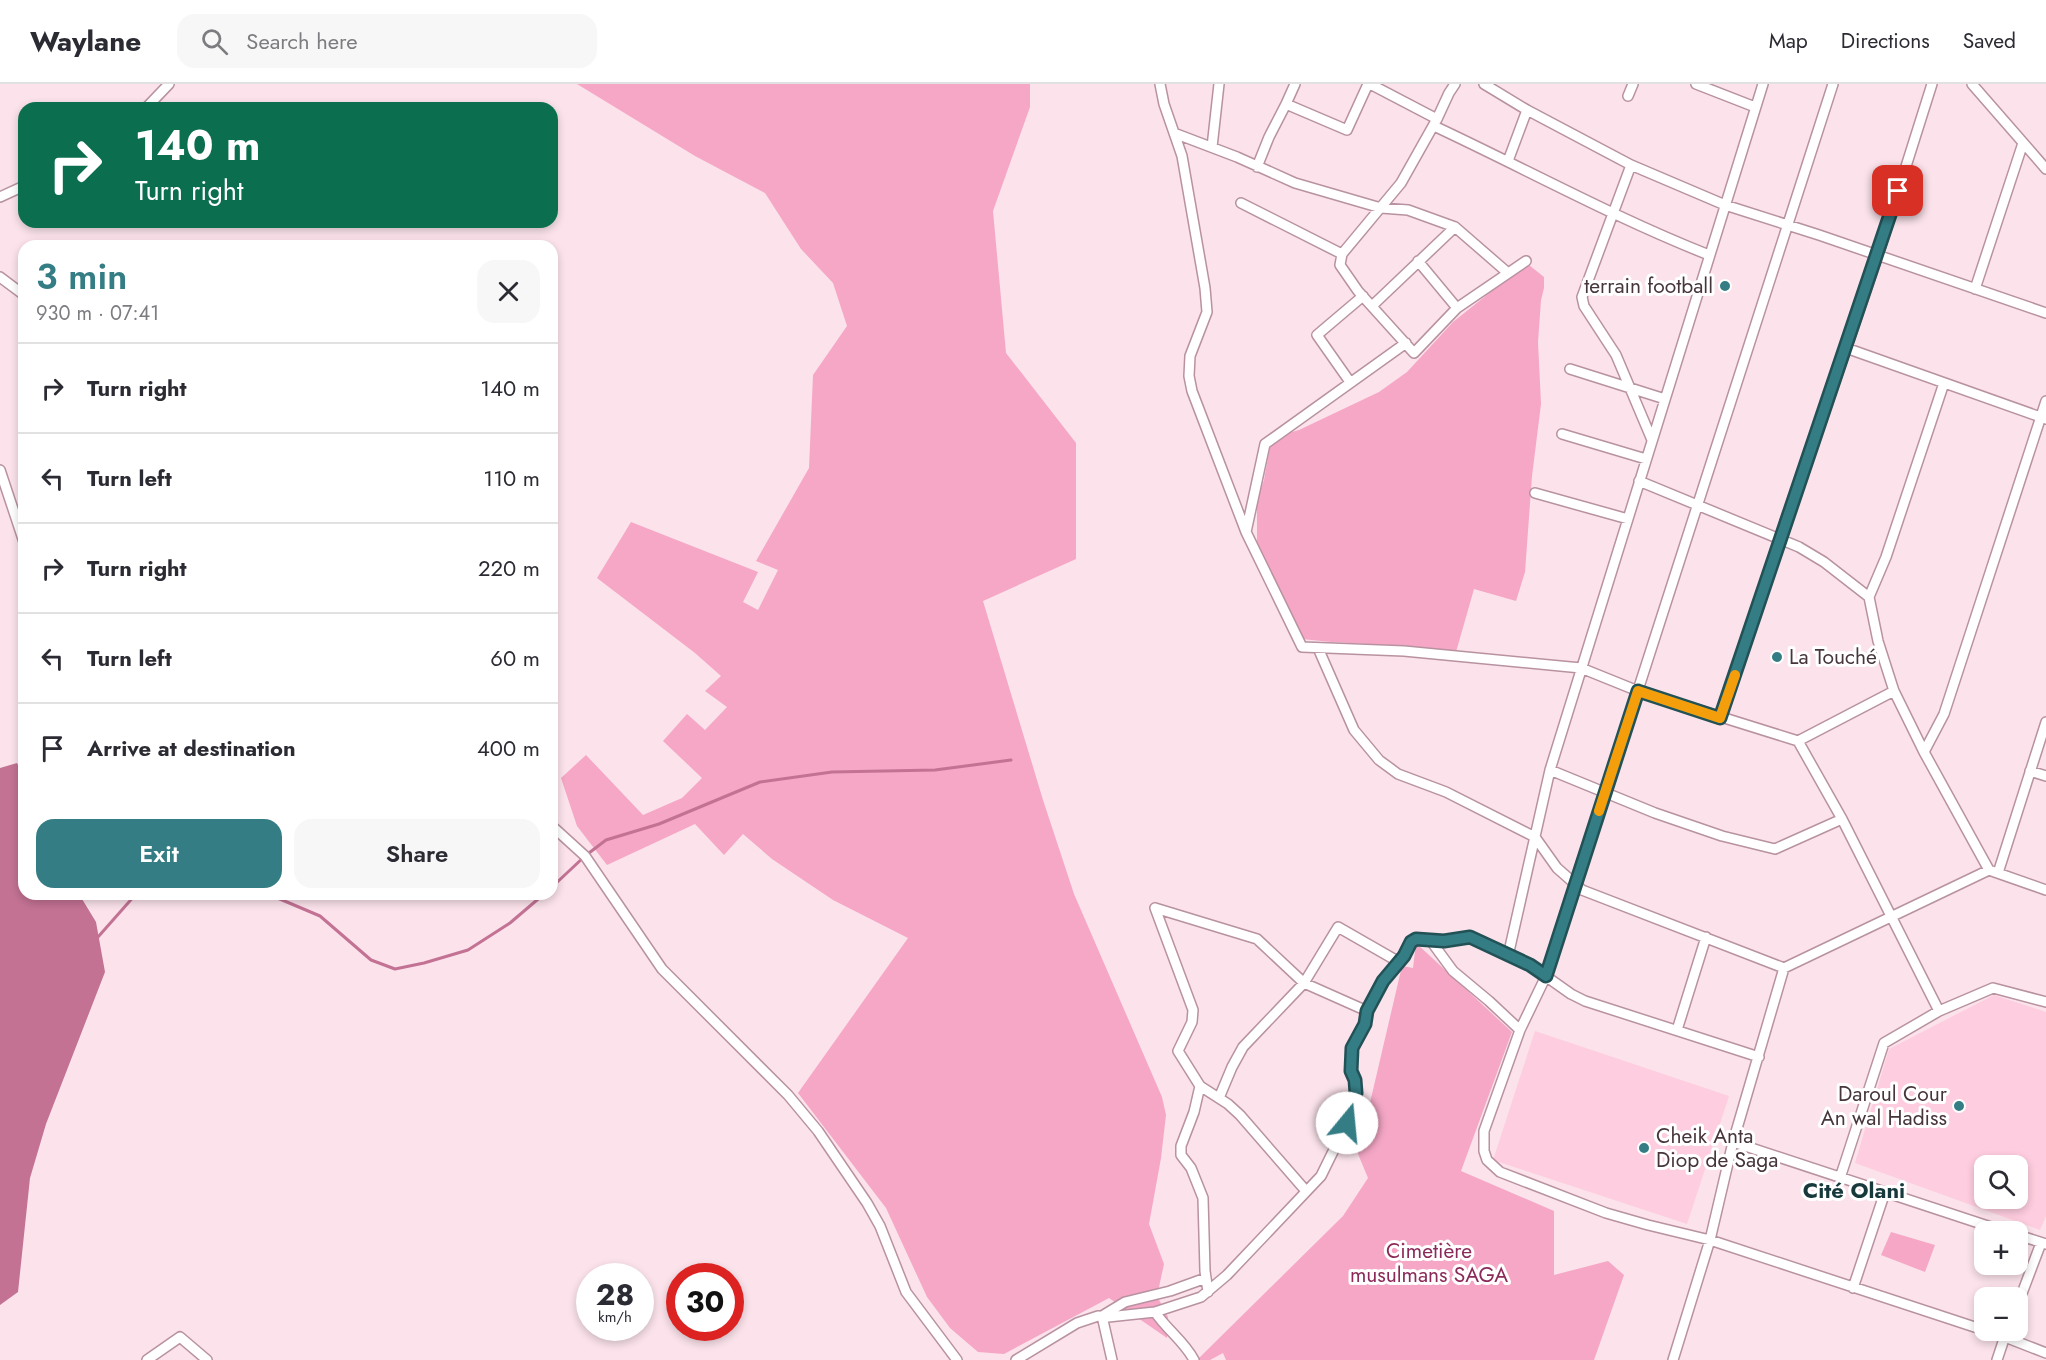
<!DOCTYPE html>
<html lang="en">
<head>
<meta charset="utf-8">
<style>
  :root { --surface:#fff; --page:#f7f7f7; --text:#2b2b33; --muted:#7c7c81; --line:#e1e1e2; --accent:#357d85 }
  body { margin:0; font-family:Jost,sans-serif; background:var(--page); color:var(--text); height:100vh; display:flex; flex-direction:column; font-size:22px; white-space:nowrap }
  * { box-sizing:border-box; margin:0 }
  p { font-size:20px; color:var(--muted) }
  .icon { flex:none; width:33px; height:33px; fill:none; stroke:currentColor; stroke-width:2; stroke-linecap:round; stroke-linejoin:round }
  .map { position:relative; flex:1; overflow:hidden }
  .drawer { position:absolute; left:18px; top:156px; width:540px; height:660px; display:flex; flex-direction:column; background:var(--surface); border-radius:18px; box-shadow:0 3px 9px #0003 }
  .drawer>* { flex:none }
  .banner { position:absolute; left:18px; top:18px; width:540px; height:126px; border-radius:18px; box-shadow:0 3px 9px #0003; background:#0b6e4f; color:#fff; overflow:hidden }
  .buttons { position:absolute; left:1974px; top:1071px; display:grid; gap:12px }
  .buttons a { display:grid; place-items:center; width:54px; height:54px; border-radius:12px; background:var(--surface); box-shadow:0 3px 9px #0003; font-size:30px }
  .speed { position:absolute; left:576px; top:1179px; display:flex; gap:12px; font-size:30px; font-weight:700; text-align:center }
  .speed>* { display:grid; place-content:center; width:78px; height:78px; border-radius:50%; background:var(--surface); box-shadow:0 3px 9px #0003; line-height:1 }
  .speed small { font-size:15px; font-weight:400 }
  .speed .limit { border:9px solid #d22; background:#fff; color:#111 }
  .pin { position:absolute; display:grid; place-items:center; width:51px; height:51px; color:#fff; margin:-26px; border-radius:12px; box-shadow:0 3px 9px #0006 }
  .me { position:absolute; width:66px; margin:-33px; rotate:17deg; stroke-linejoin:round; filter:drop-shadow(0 0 4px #0008) }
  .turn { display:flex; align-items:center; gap:21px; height:126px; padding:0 18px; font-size:27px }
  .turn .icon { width:78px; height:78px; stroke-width:2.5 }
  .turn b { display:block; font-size:42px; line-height:51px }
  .round { display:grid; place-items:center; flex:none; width:63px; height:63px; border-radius:18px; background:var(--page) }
  .headline { display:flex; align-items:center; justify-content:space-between; height:102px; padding:0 18px }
  h1 { font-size:36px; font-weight:600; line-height:45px; color:var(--accent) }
  .cta { display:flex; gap:12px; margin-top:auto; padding:12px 18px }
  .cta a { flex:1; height:69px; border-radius:18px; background:var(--accent); color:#fff; font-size:24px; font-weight:600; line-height:69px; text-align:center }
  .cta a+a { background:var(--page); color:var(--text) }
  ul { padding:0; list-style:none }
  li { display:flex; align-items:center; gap:18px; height:90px; padding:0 18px; border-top:2px solid var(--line) }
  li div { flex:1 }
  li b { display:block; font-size:22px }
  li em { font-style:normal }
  header { display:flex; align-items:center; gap:36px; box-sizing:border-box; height:84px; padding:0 30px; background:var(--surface); border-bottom:2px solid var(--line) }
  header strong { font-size:28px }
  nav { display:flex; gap:33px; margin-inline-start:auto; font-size:21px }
  .search { width:420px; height:54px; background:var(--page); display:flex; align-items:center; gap:15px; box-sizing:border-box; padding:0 21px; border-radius:18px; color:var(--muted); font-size:22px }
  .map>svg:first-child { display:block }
</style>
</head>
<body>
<header>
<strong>Waylane</strong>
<div class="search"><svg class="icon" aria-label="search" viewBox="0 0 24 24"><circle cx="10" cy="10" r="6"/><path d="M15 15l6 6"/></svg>Search here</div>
<nav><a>Map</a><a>Directions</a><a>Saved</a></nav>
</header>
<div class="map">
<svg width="2046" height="1276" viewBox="0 0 2046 1276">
  <rect width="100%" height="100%" fill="#fbe2eb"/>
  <path fill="#fecddf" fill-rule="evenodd" d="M 1994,911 L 2046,928 L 2046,1132 L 2040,1146 L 1855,1079 L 1889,965 ZM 1984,1082 L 2018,1082 L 2018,1114 L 1984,1114 Z
    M 1535,947 L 1729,1012 L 1687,1140 L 1493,1076 Z"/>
  <path fill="#f5a7c5" d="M 577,0 L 1030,0 L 1030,23 L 993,127 L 1006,269 L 1076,359 L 1076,475 L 983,517 L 1043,716 L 1074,810 L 1162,1013 L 1166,1031 L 1161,1074 L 1149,1140 L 1164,1180 L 1157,1212 L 1168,1233 L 1167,1254 L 1109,1214 L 1004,1270 L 978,1268 L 950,1244 L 927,1213 L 886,1124 L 798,1009 L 908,854 L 833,816 L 772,775 L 743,750 L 724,771 L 695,740 L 607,781 L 577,742 L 561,694 L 586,671 L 643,731 L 682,714 L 702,694 L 663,657 L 687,630 L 705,646 L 727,623 L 705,607 L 721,592 L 695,569 L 597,494 L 631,438 L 758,488 L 743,518 L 758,526 L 778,486 L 756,477 L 809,384 L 813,291 L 847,242 L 833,199 L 801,165 L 765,109 L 695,72 Z
    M 1529,181 L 1544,193 L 1544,204 L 1541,216 L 1538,258 L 1541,320 L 1532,392 L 1525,488 L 1516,517 L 1474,505 L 1456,568 L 1388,561 L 1331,558 L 1302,555 L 1257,458 L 1257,416 L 1264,396 L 1270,363 L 1288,349 L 1299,346 L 1379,308 L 1407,288 L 1453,238 L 1493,206 Z
    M 1416,859 L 1512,948 L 1461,1087 L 1554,1127 L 1554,1191 L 1608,1177 L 1624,1191 L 1594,1276 L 1226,1276 L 1223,1269 L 1210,1276 L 1197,1276 L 1343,1132 L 1368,1094 L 1358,1070 L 1402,882 L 1413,884 Z
    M 1891,1148 L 1935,1161 L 1925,1188 L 1881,1171 Z"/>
  <path fill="#c37293" d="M 17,679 L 24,693 L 24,810 L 79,810 L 96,838 L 105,888 L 46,1040 L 30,1094 L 18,1208 L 0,1221 L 0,684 Z"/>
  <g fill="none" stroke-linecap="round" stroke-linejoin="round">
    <path stroke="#c37293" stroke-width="3" d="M 552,803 L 585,772 L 606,756 L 659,740 L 760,698 L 832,688 L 935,686 L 1011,676
      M 268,810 L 320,832 L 371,876 L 395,885 L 424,879 L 468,866 L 510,839 L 544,810
      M 98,853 L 136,810"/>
    <defs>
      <path id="street" d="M 1160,0 L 1164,20 L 1182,72 L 1205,204 L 1207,228 L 1190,272 L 1189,292 L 1192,307 L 1246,448 L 1302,563 L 1404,567 L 1581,584 L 1638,607 L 1798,657 L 1894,607
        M 1370,0 L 1437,35 L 1449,9 L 1455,0
        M 1484,0 L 1527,26 L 1631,81 L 1725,121 L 1819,151 L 2046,229
        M 1696,0 L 1755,23
        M 1833,0 L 1546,892 L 1520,946 L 1484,1047 L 1484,1067 L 1487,1076 L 1500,1088 L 1606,1129 L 1648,1141 L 1710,1156 L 2005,1253 L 2046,1269
        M 1972,0 L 2046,85
        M 1628,12 L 1633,0
        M 1286,20 L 1295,0
        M 146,24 L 169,0
        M 1437,35 L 1401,99 L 1342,170 L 1340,181 L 1358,207 L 1414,269 L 1457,224 L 1526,177
        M 1434,42 C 1526,85 1615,134 1709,171
        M 1174,49 L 1237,73 L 1295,99 L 1381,124 L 1408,126 L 1455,143
        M 1212,63 L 1219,0
        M 1508,77 L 1527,26
        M 1631,81 L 1582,213 L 1584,222 L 1616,271 L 1652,356
        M 1257,83 L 1269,53 L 1286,20 L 1347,46 L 1368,0
        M 0,113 L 24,102
        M 1241,119 L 1342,170
        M 1418,177 L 1457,224
        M 0,193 L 24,211
        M 1975,205 L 2023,59
        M 1372,222 L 1455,143 L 1508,189
        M 1846,264 L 2046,335
        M 1570,285 L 1665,315
        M 1350,298 L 1317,251 L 1363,212
        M 1944,299 L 1886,473 L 1869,513 L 1878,557 L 1894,607 L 1924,668 L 1989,786 L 2046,806
        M 1562,350 L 1646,375
        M 0,386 L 24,458
        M 1639,397 L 1799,463 L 1824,478 L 1869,513
        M 1535,409 L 1628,435
        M 1246,448 L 1265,360 L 1406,259
        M 1318,564 L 1354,646 L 1379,676 L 1398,690 L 1446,708 L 1535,753 L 1557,784 L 1582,806 L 1784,884 L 1989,786
        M 1720,634 L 1878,171 L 1932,0
        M 1798,657 L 1842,735 L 1939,927
        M 1924,668 L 1944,630 L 2046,317
        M 1550,686 L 1655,729 L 1722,752 L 1775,765 L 1842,735
        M 2030,687 L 2046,692
        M 552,742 L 585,772 L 662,885 L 788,1011 L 818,1047 L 867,1119 L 880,1142 L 906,1208 L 957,1276
        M 1998,789 L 2046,638
        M 1155,824 L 1193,926 L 1192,938 L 1178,967 L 1200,1002 L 1228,1020 L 1240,1031 L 1306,1107
        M 1155,824 L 1257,855 L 1304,899 L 1367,927
        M 1431,857 L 1453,887 L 1489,917 L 1520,946
        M 1508,872 L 1550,686 L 1763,0
        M 1677,946 L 1706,853
        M 1200,1002 L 1194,1028 L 1181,1062 L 1181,1071 L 1191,1084 L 1203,1114 L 1205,1187 L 1208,1208
        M 1219,1014 L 1232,983 L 1243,963 L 1304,899 L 1338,843 L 1399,878
        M 1733,1058 L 2006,1148
        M 1840,1094 L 1884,959 L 1939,927 L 1993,904 L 2046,918
        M 2018,1151 L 2046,1160
        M 1853,1204 L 1885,1108
        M 2018,1220 L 2041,1159
        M 1155,1228 C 1167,1246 1184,1257 1194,1276
        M 147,1276 L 180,1253 L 207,1276
        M 1016,1276 L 1077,1239 L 1098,1232 L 1108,1233 L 1155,1228 L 1201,1213 L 1227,1191 L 1321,1092 L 1347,1039 L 1356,1009 L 1355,996 L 1351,987 L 1352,964 L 1365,940 L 1367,927 L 1383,898 L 1404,872 L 1411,858 L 1417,855 L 1444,857 L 1470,853 L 1530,881 L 1571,910 L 1585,917 L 1759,973
        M 1112,1276 L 1102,1232 L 1125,1218 L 1170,1207 L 1206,1194
        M 1673,1276 L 1710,1156 L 1733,1058 L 1784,884
        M 1997,1276 L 2007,1246"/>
    </defs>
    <use href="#street" stroke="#b892a0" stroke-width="12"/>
    <use href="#street" stroke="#fff" stroke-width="9"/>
  </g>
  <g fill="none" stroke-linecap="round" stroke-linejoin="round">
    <defs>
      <path id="route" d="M 1347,1039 L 1356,1009 L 1355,996 L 1351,987 L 1352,964 L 1365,940 L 1367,927 L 1383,897 L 1404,872 L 1411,858 L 1416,855 L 1444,857 L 1470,853 L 1530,881 L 1546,892 L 1638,607 L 1720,634 L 1898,107"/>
    </defs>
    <use href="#route" stroke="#225156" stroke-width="15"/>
    <use href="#route" stroke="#357d85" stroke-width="10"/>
    <path stroke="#f59e0b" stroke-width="10" d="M 1599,727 L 1638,607 L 1720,634 L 1735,591"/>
  </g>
  <g fill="#357d85" stroke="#fff" stroke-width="2">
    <circle cx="1725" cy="202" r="6"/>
    <circle cx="1777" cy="573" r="6"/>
    <circle cx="1959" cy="1022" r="6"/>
    <circle cx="1644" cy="1064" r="6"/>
  </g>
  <g text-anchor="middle" stroke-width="6" stroke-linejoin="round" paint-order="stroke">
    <g font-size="21" fill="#46363c" stroke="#fff" text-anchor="end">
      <text x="1713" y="209">terrain football</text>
      <text x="1789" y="580" text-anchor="start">La Touché</text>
      <text x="1947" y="1017">Daroul Cour<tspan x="1947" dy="24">An wal Hadiss</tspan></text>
      <text x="1656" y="1059" text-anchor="start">Cheik Anta<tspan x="1656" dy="24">Diop de Saga</tspan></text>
    </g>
    <g font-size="21" fill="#8b2959" stroke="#fff">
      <text x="1429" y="1174">Cimetière<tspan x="1429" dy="24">musulmans SAGA</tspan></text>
    </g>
    <g font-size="22" font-weight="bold" fill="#17393c" stroke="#fff">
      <text x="1854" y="1114">Cité Olani</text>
    </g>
  </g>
</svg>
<div class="buttons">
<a><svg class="icon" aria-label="search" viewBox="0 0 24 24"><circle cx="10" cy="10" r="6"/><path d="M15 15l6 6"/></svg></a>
<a>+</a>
<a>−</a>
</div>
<div class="speed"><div>28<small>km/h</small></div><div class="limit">30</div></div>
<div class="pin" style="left:1898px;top:107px;background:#d93025"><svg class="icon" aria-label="arrive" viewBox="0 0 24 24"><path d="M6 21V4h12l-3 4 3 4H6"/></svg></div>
<svg class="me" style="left:1347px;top:1039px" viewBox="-20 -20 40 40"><circle r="19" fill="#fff"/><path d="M0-13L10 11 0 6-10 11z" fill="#357d85"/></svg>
<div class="banner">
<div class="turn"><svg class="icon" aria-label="right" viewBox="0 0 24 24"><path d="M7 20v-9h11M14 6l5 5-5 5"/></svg><div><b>140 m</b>Turn right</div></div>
</div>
<section class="drawer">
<div class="headline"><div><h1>3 min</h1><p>930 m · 07:41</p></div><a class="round"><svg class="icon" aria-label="close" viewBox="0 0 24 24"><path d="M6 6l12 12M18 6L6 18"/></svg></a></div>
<ul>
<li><svg class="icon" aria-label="right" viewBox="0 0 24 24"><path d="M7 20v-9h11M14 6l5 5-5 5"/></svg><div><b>Turn right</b></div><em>140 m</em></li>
<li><svg class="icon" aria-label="left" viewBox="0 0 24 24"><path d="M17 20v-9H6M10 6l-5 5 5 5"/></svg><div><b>Turn left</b></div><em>110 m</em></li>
<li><svg class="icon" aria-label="right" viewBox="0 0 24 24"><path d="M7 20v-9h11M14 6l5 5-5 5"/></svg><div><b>Turn right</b></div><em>220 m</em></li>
<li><svg class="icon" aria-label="left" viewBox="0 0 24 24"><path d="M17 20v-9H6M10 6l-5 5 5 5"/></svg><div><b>Turn left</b></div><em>60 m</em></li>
<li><svg class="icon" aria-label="arrive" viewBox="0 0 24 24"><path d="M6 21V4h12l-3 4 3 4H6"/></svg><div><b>Arrive at destination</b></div><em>400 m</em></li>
</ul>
<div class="cta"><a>Exit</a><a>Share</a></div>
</section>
</div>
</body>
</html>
